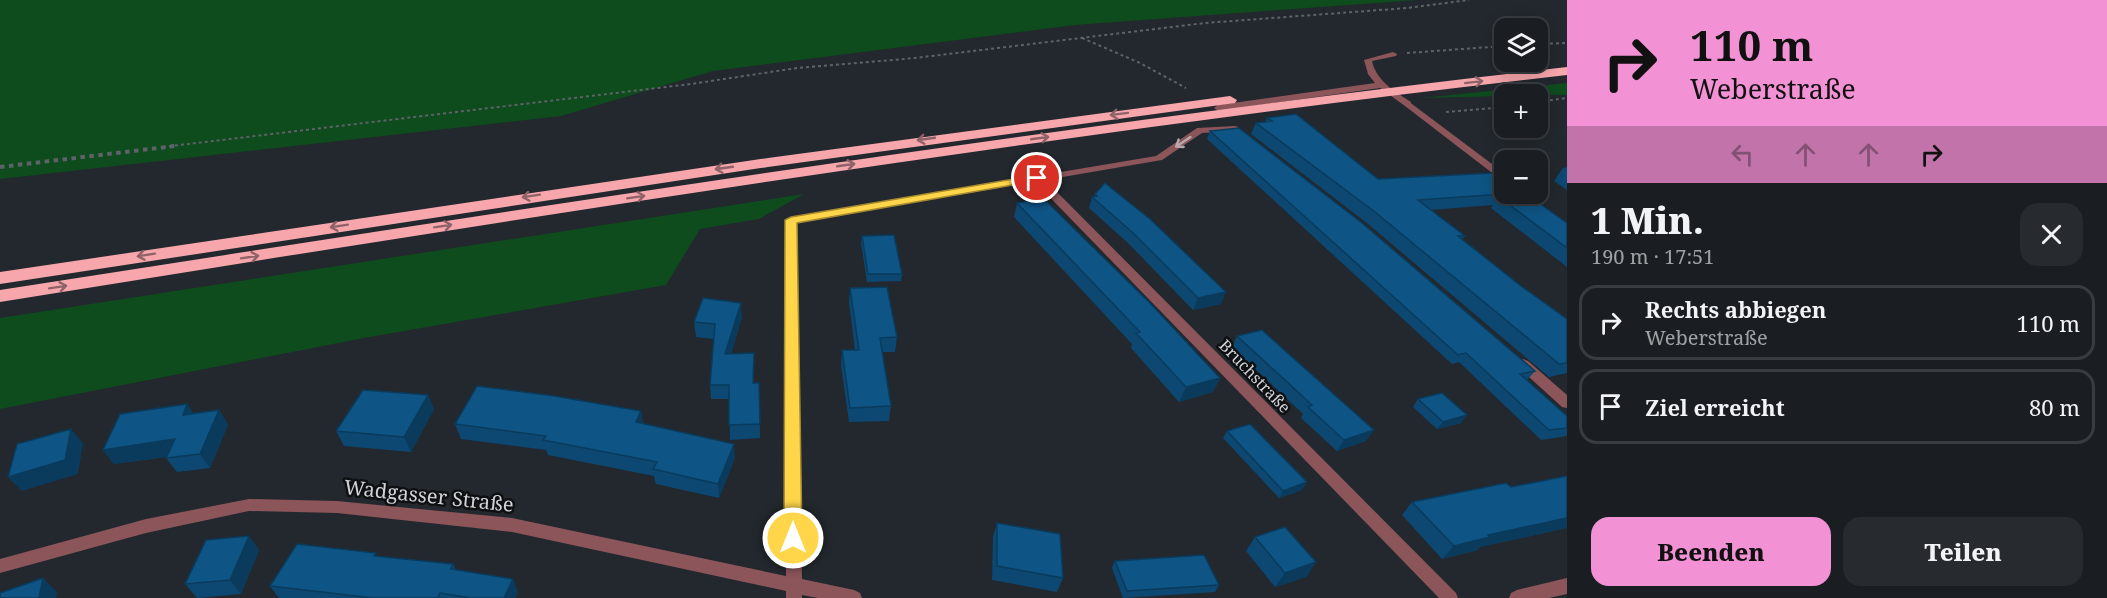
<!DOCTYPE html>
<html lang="de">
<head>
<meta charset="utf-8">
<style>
  :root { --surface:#1a1e22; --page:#272b2f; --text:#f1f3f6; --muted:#9fa2a5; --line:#383c40; --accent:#f391d5 }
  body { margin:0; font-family:"Noto Serif",serif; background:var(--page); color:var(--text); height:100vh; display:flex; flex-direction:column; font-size:22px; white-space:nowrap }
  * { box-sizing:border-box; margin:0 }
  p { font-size:20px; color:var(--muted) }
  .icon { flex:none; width:33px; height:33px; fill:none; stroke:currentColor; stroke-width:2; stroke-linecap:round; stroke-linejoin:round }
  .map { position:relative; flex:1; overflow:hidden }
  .side { display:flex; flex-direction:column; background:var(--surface); width:540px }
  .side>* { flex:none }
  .guide { background:#f391d5; color:#111; overflow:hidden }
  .buttons { position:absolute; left:1494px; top:18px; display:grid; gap:12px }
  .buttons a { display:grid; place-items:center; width:54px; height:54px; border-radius:12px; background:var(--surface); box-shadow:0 3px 15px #0003,0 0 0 2px var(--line); font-size:30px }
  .pin { position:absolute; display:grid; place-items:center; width:51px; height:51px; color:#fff; margin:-26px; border:3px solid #fff; border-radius:50%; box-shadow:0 2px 6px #0007 }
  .me { position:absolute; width:66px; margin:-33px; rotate:0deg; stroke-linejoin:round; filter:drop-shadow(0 0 4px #0008) }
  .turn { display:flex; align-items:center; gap:21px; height:126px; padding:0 24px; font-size:27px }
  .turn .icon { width:78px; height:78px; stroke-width:2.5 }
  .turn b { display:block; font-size:42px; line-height:51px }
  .lanes { display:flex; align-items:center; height:57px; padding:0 24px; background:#0003; justify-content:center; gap:30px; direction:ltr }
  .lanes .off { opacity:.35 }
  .round { display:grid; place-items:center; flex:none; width:63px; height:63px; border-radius:18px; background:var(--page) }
  .headline { display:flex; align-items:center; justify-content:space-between; height:102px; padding:0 24px }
  h1 { font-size:36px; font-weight:800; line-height:45px }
  .action { display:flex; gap:12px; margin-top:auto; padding:12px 24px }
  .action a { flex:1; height:69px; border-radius:18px; background:var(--accent); color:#111; font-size:24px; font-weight:800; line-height:69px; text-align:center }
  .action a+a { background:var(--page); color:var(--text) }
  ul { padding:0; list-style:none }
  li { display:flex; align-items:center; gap:18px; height:75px; margin:0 12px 9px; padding:0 12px; border:3px solid var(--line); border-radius:18px }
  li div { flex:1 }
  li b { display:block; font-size:22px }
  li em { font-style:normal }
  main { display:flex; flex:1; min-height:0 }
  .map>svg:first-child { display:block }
</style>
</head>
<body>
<main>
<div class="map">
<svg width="1567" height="598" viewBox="0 0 1567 598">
  <rect width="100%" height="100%" fill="#22282d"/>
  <path fill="#0e4b1d" d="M 0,0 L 1417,0 L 1075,25 L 713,71 L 561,116 L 0,179 Z
    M 1567,83 L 1567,95 L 1504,94 L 1504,96 L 1422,98 Z
    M 804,194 L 759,219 L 700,229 L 666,285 L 364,338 L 0,409 L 0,318 Z"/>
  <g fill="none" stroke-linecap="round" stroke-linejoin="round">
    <path stroke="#5d6367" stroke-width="2" stroke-dasharray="3 3" stroke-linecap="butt" d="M 1082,38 L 1140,63 L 1186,88
      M 1538,44 L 1567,43
      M 1407,53 L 1504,46
      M 1538,102 L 1567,98
      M 1446,112 L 1504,107
      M 163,147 L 691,84 L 797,68 L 915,58 L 1205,23 L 1407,8 L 1469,0"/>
    <path stroke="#5d6367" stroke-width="4" stroke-dasharray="4.5 4.5" stroke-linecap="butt" d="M 0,167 L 175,146"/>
    <path fill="#8b555a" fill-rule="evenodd" d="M 1393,52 L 1397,54 L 1396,56 L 1372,61 C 1376,81 1396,92 1411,102 L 1411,106 L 1405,106 L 1380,88 L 1218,111 L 1214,108 L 1218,105 L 1375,83 L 1368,74 L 1364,60 Z"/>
    <path fill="#8b555a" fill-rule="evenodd" d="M 1408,101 L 1504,173 L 1504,180 L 1500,179 L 1405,106 L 1405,102 Z
      M 1235,126 L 1238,127 L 1238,131 L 1202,133 L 1162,160 L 1045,180 L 1456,593 L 1458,598 L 1439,598 L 1035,182 L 796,222 L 802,579 L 854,590 L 860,593 L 862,598 L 818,598 L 802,595 L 802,598 L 786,598 L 786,591 L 512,532 L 337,513 L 249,511 L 146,533 L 0,573 L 0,559 L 146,519 L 249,499 L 337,501 L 512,518 L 786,576 L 786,220 L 787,218 L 1156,156 L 1197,128 Z
      M 1523,359 L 1528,361 L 1567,395 L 1567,408 L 1562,407 L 1518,367 L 1516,364 L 1518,361 Z
      M 1567,578 L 1567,594 L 1549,598 L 1509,598 L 1511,593 L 1517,590 Z"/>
    <path fill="#f7a6ac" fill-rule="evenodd" d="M 1567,67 L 1567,75 C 1042,135 521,218 0,302 L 0,290 C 522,209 1042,127 1567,67 Z
      M 1230,96 L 1237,100 L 1235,103 L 768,167 L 0,284 L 0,272 L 768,158 Z"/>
  </g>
  <path fill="#0c4872" d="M 1267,118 L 1378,179 L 1504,182 L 1567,223 L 1567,267 L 1491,208 L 1493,205 L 1431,210 L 1465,236 L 1462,239 L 1521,286 L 1567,319 L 1567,373 L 1549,377 L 1368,224 L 1251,134 L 1256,123 L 1265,122 Z
    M 1210,131 L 1535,371 L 1527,380 L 1567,416 L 1567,436 L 1541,440 L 1459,362 L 1452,364 L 1207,139 Z
    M 1567,167 L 1567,190 L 1554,181 L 1563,168 Z
    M 1095,194 L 1221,304 L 1193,310 L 1128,243 L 1089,208 L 1092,197 L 1094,197 Z
    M 1017,203 L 1220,378 L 1213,392 L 1179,402 L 1131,348 L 1132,344 L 1014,217 Z
    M 862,236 L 902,274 L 901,281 L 867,282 L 861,243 Z
    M 850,288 L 897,337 L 895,352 L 882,352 L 891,406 L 889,421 L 849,422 L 841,365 L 842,350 L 855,350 L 849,302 Z
    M 742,317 L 731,354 L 754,368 L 754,383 L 759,383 L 760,438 L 730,440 L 729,399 L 711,399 L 710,385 L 714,339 L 696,337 L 694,322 Z
    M 1237,336 L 1366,441 L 1337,451 L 1301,418 L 1303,414 L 1232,347 Z
    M 428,395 L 434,409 L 411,452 L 344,446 L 336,431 Z
    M 1418,399 L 1461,423 L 1437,429 L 1413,407 Z
    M 187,404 L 193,413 L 219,410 L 228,425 L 210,468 L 177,472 L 166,458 L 166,457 L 114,464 L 103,450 Z
    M 641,411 L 643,424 L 735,458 L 719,498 L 656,484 L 654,476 L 548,455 L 546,450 L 461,439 L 455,424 Z
    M 1227,431 L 1307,482 L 1302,490 L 1279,498 L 1223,438 Z
    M 1567,476 L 1567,528 L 1480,547 L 1478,550 L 1442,559 L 1402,515 L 1412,502 L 1511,487 Z
    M 997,523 L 1063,578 L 1057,592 L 992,580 L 993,537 Z
    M 249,536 L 259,550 L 241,594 L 197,598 L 185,584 Z
    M 1255,537 L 1316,562 L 1306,577 L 1275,587 L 1246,551 Z
    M 378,556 L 453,564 L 456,570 L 518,592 L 515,598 L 279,598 L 270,586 Z
    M 1115,561 L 1219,585 L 1215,592 L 1123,598 L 1112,568 Z"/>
  <path fill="#0a3b5c" d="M 1226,292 L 1221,304 L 1193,310 L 1198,298 Z
    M 741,303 L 742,317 L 726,368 L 725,354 Z
    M 1220,378 L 1213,392 L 1179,402 L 1186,387 Z
    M 428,395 L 434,409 L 411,452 L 404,437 Z
    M 187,404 L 197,419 L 183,415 Z
    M 219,410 L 228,425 L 210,468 L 200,454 Z
    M 641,411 L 643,426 L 636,422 Z
    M 1467,415 L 1461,423 L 1437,429 L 1443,422 Z
    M 71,429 L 83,443 L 78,474 L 22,491 L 8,477 Z
    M 1374,430 L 1366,441 L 1337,451 L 1344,440 Z
    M 175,439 L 185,454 L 114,464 L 103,450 Z
    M 734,444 L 735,458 L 719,498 L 718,484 Z
    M 1307,482 L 1302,490 L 1279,498 L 1283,491 Z
    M 1567,518 L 1567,528 L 1480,547 L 1478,550 L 1442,559 L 1454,546 L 1488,535 Z
    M 249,536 L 259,550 L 241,594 L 230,580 Z
    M 1316,562 L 1306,577 L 1275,587 L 1285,573 Z
    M 43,578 L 57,592 L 56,598 L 39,598 Z
    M 513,579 L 518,592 L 515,598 L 504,598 Z"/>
  <path fill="#0e5484" stroke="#0a3b5c" stroke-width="1.5" d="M 1296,114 L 1378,179 L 1494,173 L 1504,182 L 1504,194 L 1526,194 L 1567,223 L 1567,248 L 1499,197 L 1501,194 L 1418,200 L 1465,236 L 1458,236 L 1521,286 L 1567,319 L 1567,363 L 1559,364 L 1375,212 L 1256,123 L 1272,121 L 1267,118 Z
    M 1239,128 L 1362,223 L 1535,371 L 1520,374 L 1567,416 L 1567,428 L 1549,430 L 1466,353 L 1458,355 L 1210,131 Z
    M 1105,183 L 1150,219 L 1226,292 L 1198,298 L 1132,232 L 1092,197 L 1097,196 L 1095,194 Z
    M 1043,198 L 1150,303 L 1220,378 L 1186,387 L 1136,333 L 1140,332 L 1017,203 Z
    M 894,235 L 902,274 L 868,274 L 862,236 Z
    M 887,287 L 897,337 L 880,338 L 891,406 L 850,408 L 842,350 L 859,350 L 850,288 Z
    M 703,298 L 741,303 L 725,354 L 754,353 L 753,383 L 759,383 L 760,424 L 729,425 L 729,385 L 710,385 L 715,324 L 694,322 Z
    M 1262,330 L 1374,430 L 1344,440 L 1308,407 L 1312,405 L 1237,336 Z
    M 477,386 L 554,396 L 641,411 L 636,422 L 734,444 L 718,484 L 653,469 L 657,462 L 543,440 L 546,436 L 455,424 Z
    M 363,390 L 428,395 L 404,437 L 336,431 Z
    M 1442,393 L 1467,415 L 1443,422 L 1418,399 Z
    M 187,404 L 183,415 L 219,410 L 200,454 L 166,458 L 175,439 L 103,450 L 120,414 Z
    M 1250,424 L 1307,482 L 1283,491 L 1227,431 Z
    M 71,429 L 65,460 L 8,477 L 17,444 Z
    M 1567,476 L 1567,518 L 1488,535 L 1490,537 L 1454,546 L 1412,502 L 1506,483 L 1511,487 Z
    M 997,523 L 1060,534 L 1063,578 L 997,566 Z
    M 1285,527 L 1316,562 L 1285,573 L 1255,537 Z
    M 249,536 L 230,580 L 185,584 L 206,540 Z
    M 297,544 L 376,553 L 374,556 L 453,564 L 451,569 L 513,579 L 504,598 L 471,598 L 440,593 L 438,598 L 373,598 L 270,586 Z
    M 1204,555 L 1219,585 L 1127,591 L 1115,561 Z
    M 43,578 L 39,598 L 0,598 L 0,593 Z"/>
  <defs><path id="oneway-shaft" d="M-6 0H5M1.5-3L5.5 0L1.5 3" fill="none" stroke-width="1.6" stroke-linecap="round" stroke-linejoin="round" transform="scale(1.5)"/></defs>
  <g stroke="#8e6267">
    <use href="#oneway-shaft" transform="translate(1474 82) rotate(-7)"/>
    <use href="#oneway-shaft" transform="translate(1119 114) rotate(173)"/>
    <use href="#oneway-shaft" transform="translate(1040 138) rotate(-8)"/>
    <use href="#oneway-shaft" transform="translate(926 139) rotate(172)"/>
    <use href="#oneway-shaft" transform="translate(846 165) rotate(-8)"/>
    <use href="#oneway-shaft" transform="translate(724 168) rotate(172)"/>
    <use href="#oneway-shaft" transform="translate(531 196) rotate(171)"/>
    <use href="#oneway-shaft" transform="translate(636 197) rotate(-9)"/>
    <use href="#oneway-shaft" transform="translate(339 226) rotate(171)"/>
    <use href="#oneway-shaft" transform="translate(443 226) rotate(-9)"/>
    <use href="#oneway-shaft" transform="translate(146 255) rotate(171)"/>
    <use href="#oneway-shaft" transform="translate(250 257) rotate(-9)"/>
    <use href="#oneway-shaft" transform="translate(58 287) rotate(-9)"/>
  </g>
  <use stroke="#b8a8ab" href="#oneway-shaft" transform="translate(1183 142) rotate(146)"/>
  <path fill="#ffd54a" stroke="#a68a30" stroke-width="1.5" d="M 1037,175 L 1043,178 L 1041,180 L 797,223 L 802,538 L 799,544 L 793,546 L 787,544 L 784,538 L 785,220 L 791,217 Z"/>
  <g text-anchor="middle" stroke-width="5" stroke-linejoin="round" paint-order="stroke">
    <g font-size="16" fill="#d0d4d7" stroke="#0e1012">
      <text transform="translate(1255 376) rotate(46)" y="6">Bruchstraße</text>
    </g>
    <g font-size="20" fill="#d0d4d7" stroke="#0e1012">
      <text transform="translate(429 496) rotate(6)" y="7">Wadgasser Straße</text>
    </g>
  </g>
</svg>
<div class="buttons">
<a><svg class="icon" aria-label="layers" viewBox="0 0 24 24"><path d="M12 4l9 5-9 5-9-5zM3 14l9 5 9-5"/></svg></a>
<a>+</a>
<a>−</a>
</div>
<div class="pin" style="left:1037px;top:178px;background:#d93025"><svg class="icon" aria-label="arrive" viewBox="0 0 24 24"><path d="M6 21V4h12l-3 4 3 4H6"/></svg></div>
<svg class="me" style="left:793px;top:538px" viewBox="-20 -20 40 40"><circle r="17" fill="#ffd54a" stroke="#fff" stroke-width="3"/><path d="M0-11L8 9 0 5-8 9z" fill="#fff"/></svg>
</div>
<section class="side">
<div class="guide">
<div class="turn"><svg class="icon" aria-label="right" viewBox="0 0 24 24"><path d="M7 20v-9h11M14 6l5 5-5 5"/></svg><div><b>110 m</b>Weberstraße</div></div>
<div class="lanes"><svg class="icon off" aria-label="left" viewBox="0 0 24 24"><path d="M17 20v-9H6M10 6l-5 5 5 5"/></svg><svg class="icon off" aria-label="ahead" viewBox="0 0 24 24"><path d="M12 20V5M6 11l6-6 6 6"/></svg><svg class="icon off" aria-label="ahead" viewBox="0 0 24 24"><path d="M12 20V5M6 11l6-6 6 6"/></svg><svg class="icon" aria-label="right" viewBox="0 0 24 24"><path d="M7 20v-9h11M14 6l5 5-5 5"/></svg></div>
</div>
<div class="headline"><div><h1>1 Min.</h1><p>190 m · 17:51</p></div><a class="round"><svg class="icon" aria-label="close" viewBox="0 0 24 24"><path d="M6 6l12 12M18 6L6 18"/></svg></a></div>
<ul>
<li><svg class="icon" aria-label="right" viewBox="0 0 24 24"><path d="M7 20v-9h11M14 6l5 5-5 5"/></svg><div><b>Rechts abbiegen</b><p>Weberstraße</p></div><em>110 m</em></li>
<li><svg class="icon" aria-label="arrive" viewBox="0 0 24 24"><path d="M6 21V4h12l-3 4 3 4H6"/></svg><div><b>Ziel erreicht</b></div><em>80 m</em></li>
</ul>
<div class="action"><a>Beenden</a><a>Teilen</a></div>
</section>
</main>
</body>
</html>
